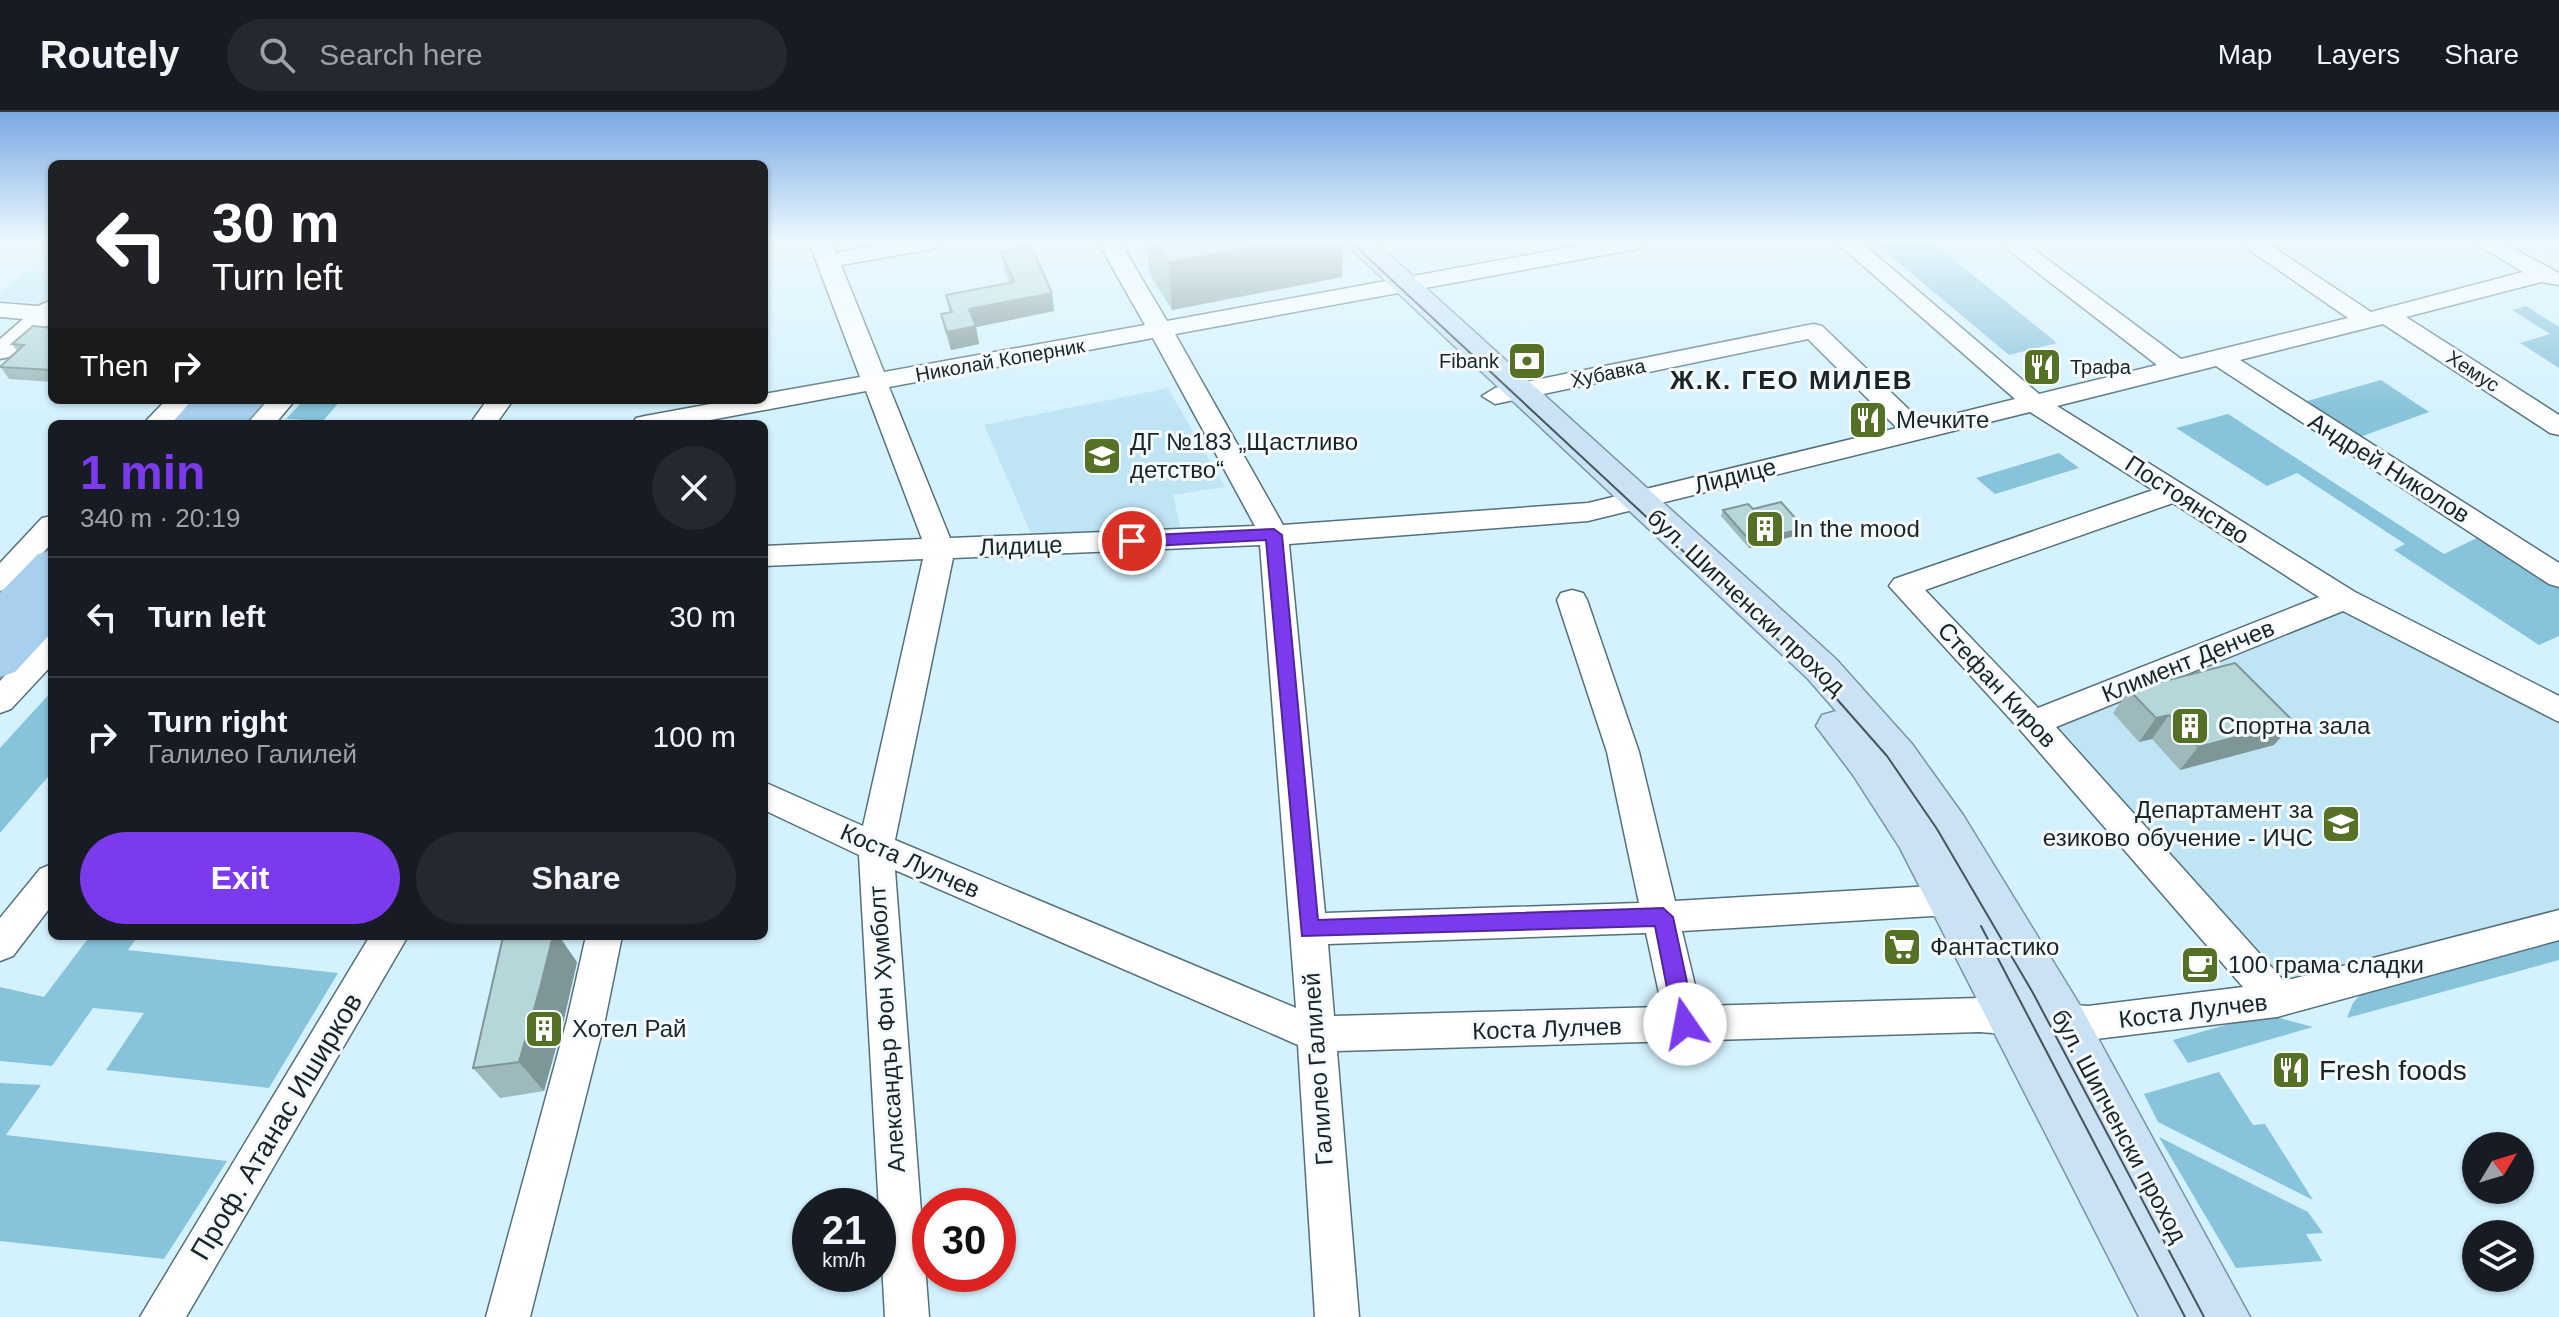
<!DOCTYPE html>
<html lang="en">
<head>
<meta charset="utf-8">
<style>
  :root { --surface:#171b24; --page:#242831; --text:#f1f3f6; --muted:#9ea1a6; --line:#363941; --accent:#7c3aed }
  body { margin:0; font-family:Arial,sans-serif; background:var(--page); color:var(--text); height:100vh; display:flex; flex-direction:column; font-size:30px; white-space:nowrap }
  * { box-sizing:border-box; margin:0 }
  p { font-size:26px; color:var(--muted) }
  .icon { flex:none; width:44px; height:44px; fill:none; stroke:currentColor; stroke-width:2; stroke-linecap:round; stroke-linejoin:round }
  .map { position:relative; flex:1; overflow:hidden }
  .panel { position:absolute; left:48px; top:308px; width:720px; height:520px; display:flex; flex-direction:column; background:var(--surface); border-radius:12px; box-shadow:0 2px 6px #0004 }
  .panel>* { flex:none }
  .banner { position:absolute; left:48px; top:48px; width:720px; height:244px; border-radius:12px; box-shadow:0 2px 6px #0004; background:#202124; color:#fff; overflow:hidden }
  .needle { width:52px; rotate:52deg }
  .fabs { position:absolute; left:2462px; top:1020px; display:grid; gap:16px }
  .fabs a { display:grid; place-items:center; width:72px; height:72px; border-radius:50%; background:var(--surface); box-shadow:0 2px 6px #0004; font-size:40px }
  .speed { position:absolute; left:792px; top:1076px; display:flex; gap:16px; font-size:40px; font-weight:700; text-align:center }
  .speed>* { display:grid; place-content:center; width:104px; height:104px; border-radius:50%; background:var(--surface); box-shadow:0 2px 6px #0004; line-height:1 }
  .speed small { font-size:20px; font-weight:400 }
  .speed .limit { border:12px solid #d22; background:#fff; color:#111 }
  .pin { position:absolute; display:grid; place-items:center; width:68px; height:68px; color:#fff; margin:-34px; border:4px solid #fff; border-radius:50%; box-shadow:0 2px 8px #0007 }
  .me { position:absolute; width:88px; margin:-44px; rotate:348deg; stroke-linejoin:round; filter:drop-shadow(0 0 6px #0008) }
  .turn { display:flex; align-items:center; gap:28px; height:168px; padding:0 32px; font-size:36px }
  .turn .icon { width:104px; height:104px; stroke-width:2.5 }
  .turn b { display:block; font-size:56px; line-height:68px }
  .then { display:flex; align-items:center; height:76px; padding:0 32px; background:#0003; gap:16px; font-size:30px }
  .round { display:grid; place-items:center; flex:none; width:84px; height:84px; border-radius:42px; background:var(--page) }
  .summary { display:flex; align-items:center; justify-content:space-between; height:136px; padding:0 32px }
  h1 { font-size:48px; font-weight:600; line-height:60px; color:var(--accent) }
  .cta { display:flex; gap:16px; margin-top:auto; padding:16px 32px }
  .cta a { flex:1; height:92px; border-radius:48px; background:var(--accent); color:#fff; font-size:32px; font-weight:600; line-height:92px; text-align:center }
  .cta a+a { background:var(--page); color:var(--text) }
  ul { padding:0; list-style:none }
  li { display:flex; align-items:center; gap:24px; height:120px; padding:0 32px; border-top:2px solid var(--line) }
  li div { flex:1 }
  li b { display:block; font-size:30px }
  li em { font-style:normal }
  header { display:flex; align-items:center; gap:48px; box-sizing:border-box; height:112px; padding:0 40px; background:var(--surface); border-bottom:2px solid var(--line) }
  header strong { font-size:38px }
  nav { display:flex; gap:44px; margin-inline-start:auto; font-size:28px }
  .search { width:560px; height:72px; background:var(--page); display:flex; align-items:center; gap:20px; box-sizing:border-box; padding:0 28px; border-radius:44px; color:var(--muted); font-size:30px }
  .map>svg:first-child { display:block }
</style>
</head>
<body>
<header>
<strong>Routely</strong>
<div class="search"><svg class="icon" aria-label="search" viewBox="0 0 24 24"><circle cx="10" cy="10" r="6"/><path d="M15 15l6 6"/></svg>Search here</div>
<nav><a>Map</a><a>Layers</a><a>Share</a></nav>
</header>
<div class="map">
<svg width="2559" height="1205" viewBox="0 0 2559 1205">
  <rect width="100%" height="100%" fill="#d4f2fd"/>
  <path fill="#bfe5f4" d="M 52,139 L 52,183 L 43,191 L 0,188 L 0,181 Z
    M 1168,276 L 1225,375 L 1173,383 L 1182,422 L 1033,426 L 984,313 Z
    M 2344,487 L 2559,598 L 2559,813 L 2277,888 L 2033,611 Z"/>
  <path fill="#87c3da" d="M 1874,130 L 1932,130 L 2057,231 L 2009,243 Z
    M 2526,194 L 2559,215 L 2559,256 L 2520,231 L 2550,222 L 2512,198 Z
    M 2381,268 L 2429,300 L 2357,326 L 2300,291 Z
    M 304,288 L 341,288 L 323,309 L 286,307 Z
    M 2228,302 L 2444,442 L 2481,424 L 2559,473 L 2559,524 L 2539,533 L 2394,438 L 2405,432 L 2297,361 L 2267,374 L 2176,316 Z
    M 2059,341 L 2079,356 L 1995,382 L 1976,366 Z
    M 52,579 L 52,660 L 0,721 L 0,636 Z
    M 2559,823 L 2559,848 L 2347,906 L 2353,891 L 2365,877 Z
    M 90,824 L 138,824 L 128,838 L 338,861 L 269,976 L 106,958 L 144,901 L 93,896 L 52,954 L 0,949 L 0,875 L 44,885 Z
    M 2264,902 L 2313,915 L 2188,951 L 2173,928 Z
    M 2219,960 L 2253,1013 L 2265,1012 L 2313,1088 L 2158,1010 L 2144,982 Z
    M 0,971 L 41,973 L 6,1023 L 227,1049 L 164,1147 L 0,1129 Z
    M 2159,1025 L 2308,1100 L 2323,1121 L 2306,1122 L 2322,1149 L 2236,1156 Z"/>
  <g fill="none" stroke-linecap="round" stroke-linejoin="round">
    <defs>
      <path id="minor" d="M 809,130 L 831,130 L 836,141 L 894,130 L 944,130 L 933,137 L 841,153 L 884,260 L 1145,213 L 1098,130 L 1120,130 L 1167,209 L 1599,130 L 1648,130 L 1637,137 L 1175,222 L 1283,413 L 1588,391 L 1897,316 L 1808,227 L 1495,292 L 1482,284 L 1495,276 L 1813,212 L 1822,214 L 1922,310 L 2015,287 L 1836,130 L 1861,130 L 2039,282 L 2157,253 L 1998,130 L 2024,130 L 2181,247 L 2348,206 L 2238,130 L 2265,130 L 2371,200 L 2523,160 L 2473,130 L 2501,130 L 2559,161 L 2559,173 L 2541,170 L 2406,205 L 2559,303 L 2559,323 L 2550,321 L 2383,212 L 2240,248 L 2559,451 L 2559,475 L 2549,472 L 2216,254 L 2057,294 L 2355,480 L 2559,584 L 2559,610 L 2343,499 L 2056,615 L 2284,869 L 2559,798 L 2559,828 L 2277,905 L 2088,928 L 1979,920 L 1337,939 L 1359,1205 L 1315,1205 L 1298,933 L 895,758 L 929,1205 L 885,1205 L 859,743 L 764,698 L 764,670 L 863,714 L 923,447 L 764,454 L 764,434 L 922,427 L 866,279 L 689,312 L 632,312 L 636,306 L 645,304 L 732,288 L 764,288 L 764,282 L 860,265 ZM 1153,226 L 1255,414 L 950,426 L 889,275 ZM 2030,300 L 2153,378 L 1894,467 L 1889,474 L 2022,620 L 2243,875 L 2088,894 L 1979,886 L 1700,894 L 1682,819 L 1949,803 L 1962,799 L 1967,788 L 1962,777 L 1949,773 L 1675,789 L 1639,640 L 1587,488 L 1583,481 L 1572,478 L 1561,481 L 1557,488 L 1607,640 L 1639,791 L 1325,801 L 1289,432 L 1588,409 ZM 2173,391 L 2319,485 L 2038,596 L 1925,478 ZM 1260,433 L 1296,896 L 895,728 L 953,446 ZM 1646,821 L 1662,895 L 1334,904 L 1328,832 Z
        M 52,188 L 52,210 L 9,245 L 0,247 L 0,227 L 23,207 L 0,205 L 0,191 L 38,194 Z
        M 166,288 L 194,288 L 171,312 L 143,312 Z
        M 268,288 L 295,288 L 275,312 L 247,312 Z
        M 487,288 L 513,288 L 496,312 L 470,312 Z
        M 52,404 L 52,431 L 10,476 L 0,479 L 0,451 L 42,406 Z
        M 52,522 L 52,553 L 11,597 L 0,601 L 0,569 L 41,525 Z
        M 52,752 L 52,793 L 13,844 L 0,849 L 0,806 L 40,757 Z
        M 370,824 L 408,824 L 186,1205 L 140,1205 Z
        M 586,824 L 622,824 L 605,908 L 530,1205 L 486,1205 L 567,908 Z"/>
      <path id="major" d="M 1344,130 L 1375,130 L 1836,547 L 1912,632 L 1963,703 L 2081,895 L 2250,1205 L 2139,1205 L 1900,736 L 1853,663 L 1816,614 L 1822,603 L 1836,599 L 1808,567 Z"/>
      <path id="highway" d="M 192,288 L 266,288 L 245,312 L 171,312 Z
        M 52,438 L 52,477 L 48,481 L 52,480 L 52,520 L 15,560 L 0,565 L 0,481 L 38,442 Z"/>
    </defs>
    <use href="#minor" stroke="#55707a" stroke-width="3"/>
    <use href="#major" stroke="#7694a9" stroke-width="3"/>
    <use href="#highway" stroke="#7694a9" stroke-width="3"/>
    <use href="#minor" fill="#fff" fill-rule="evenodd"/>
    <use href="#major" fill="#cbe2f5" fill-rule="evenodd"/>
    <use href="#highway" fill="#a8cfee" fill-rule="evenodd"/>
    <path stroke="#45555a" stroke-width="2" d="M 1351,130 L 1813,560 L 1887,644 L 1937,717 L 2033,881 L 2204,1205
      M 1981,814 L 2185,1205"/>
  </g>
  <path fill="#9db9bb" d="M 1147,130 L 1343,130 L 1342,165 L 1172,198 L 1149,161 Z
    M 1001,140 L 1052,181 L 1054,199 L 976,215 L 979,232 L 951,238 L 945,220 L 941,202 L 949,201 L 946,183 L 1009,171 L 1004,158 Z
    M 52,216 L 52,270 L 9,267 L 0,254 L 17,239 L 12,232 Z
    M 1753,397 L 1804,416 L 1802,422 L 1749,436 L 1721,404 L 1723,398 Z
    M 2129,578 L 2274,633 L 2180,658 L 2152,627 L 2139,630 L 2113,601 Z
    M 577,850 L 564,907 L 544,979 L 500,986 L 473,956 Z"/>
  <path fill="#7f9699" d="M 1279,130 L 1343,130 L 1342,165 L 1172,198 L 1169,151 Z
    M 1052,181 L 1054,199 L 976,215 L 979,232 L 951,238 L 947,220 L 969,197 Z
    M 1804,416 L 1802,422 L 1749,436 L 1751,430 Z
    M 2169,603 L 2152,627 L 2139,630 L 2156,606 Z
    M 2294,610 L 2274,633 L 2180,658 L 2198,635 Z
    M 553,824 L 559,824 L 577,850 L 564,907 L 544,979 L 519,950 Z"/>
  <path fill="#b6d7da" stroke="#7f9699" stroke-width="2" d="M 1156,130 L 1279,130 L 1169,151 Z
    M 1031,134 L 1052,181 L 969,197 L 976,214 L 947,220 L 941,202 L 952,200 L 946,183 L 1014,170 L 1001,140 Z
    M 33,214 L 52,216 L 52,258 L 0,255 L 24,233 L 12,232 Z
    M 1781,390 L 1804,416 L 1751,430 L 1723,398 L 1748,392 L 1753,397 Z
    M 2235,551 L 2294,610 L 2198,635 L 2169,603 L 2156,606 L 2129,578 Z
    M 510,824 L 553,824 L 540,876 L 519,950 L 473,956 L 503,825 Z"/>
  <linearGradient id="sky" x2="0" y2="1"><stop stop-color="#79a9e4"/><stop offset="0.43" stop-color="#ecf9fe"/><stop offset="1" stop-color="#ecf9fe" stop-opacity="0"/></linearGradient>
  <rect width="2559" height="299" fill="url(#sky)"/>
  <path fill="#7c3aed" stroke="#51269a" stroke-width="2" d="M 1274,417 L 1282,423 L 1318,808 L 1663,796 L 1673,805 L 1696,912 L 1692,919 L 1685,922 L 1677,919 L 1674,912 L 1655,814 L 1302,824 L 1266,428 L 1132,435 L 1124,429 L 1132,424 Z"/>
  <defs>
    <symbol id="bank-square" viewBox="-11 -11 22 22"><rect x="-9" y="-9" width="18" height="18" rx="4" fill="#547125" stroke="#f5fafd"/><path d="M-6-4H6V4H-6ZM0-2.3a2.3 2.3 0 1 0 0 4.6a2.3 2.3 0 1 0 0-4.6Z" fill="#fff"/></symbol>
    <symbol id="restaurant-square" viewBox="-11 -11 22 22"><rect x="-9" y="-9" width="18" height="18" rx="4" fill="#547125" stroke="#f5fafd"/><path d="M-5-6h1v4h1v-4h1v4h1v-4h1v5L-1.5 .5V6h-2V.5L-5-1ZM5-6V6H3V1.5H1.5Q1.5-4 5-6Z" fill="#fff"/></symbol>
    <symbol id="school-square" viewBox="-11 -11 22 22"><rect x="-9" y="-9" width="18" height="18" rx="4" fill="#547125" stroke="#f5fafd"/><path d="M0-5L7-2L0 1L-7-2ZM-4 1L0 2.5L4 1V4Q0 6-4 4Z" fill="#fff"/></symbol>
    <symbol id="building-square" viewBox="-11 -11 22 22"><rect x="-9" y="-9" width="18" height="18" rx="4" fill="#547125" stroke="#f5fafd"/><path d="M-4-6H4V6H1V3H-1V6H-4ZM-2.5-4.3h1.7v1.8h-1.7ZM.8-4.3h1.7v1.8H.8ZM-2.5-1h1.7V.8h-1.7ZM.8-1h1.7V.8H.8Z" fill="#fff"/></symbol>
    <symbol id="university-square" viewBox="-11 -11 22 22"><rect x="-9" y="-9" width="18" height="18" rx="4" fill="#547125" stroke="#f5fafd"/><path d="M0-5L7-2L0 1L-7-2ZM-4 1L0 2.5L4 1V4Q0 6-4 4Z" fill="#fff"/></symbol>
    <symbol id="supermarket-square" viewBox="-11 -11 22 22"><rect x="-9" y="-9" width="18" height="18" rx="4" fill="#547125" stroke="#f5fafd"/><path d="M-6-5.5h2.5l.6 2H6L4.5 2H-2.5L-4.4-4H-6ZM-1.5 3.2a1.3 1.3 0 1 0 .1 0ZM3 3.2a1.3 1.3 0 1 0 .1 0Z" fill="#fff"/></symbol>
    <symbol id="cafe-square" viewBox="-11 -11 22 22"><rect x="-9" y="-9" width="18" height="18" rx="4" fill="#547125" stroke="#f5fafd"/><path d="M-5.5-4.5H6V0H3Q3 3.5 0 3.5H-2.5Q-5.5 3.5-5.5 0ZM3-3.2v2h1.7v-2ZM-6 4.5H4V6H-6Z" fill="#fff"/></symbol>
  </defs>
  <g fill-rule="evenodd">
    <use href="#bank-square" x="1505" y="227" width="44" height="44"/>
    <use href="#restaurant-square" x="2020" y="233" width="44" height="44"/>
    <use href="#restaurant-square" x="1846" y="286" width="44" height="44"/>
    <use href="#school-square" x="1080" y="322" width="44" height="44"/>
    <use href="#building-square" x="1743" y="395" width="44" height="44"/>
    <use href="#building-square" x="2168" y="592" width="44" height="44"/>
    <use href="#university-square" x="2319" y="690" width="44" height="44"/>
    <use href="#supermarket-square" x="1880" y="813" width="44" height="44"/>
    <use href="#cafe-square" x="2178" y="831" width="44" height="44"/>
    <use href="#building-square" x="522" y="895" width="44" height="44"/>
    <use href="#restaurant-square" x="2269" y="936" width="44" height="44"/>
  </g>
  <g text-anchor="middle" stroke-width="6" stroke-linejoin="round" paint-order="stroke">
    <g font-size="20" fill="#1a2529" stroke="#f5fafd">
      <text transform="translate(1000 248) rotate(-10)" y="7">Николай Коперник</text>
      <text transform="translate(2473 259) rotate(33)" y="7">Хемус</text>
      <text transform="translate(1608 261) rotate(-12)" y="7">Хубавка</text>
    </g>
    <g font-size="20" fill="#1a2529" stroke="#f5fafd" text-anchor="end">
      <text x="1499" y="256">Fibank</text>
      <text x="2070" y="262" text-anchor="start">Трафа</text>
    </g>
    <g font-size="24" fill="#1a2529" stroke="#f5fafd" text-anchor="start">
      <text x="1896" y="316">Мечките</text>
      <text x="1130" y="338">ДГ №183 „Щастливо<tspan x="1130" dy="28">детство“</tspan></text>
      <text x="1793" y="425">In the mood</text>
      <text x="2218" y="622">Спортна зала</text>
      <text x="2313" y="706" text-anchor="end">Департамент за<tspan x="2313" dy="28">езиково обучение - ИЧС</tspan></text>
      <text x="1930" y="843">Фантастико</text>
      <text x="2228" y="861">100 грама сладки</text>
      <text x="572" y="925">Хотел Рай</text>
    </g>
    <g font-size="24" fill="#1a2529" stroke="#f5fafd">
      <text transform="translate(2389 356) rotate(32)" y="8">Андрей Николов</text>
      <text transform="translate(1735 364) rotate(-14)" y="8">Лидице</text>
      <text transform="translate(2187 388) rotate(33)" y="8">Постоянство</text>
      <text transform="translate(1021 434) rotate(-2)" y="8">Лидице</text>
      <text transform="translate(1746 490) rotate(43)" y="8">бул. Шипченски проход</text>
      <text transform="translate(2188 549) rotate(-22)" y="8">Климент Денчев</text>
      <text transform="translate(1997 573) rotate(47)" y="8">Стефан Киров</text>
      <text transform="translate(910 749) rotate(24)" y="8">Коста Лулчев</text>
      <text transform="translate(2193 899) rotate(-7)" y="8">Коста Лулчев</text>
      <text transform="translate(887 917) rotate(-94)" y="8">Александър Фон Хумболт</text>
      <text transform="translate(1547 917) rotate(-2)" y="8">Коста Лулчев</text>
      <text transform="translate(1318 957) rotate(-94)" y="8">Галилео Галилей</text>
      <text transform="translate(2119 1014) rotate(62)" y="8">бул. Шипченски проход</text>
    </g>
    <g font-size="26" font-weight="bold" letter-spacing="2" fill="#1a2529" stroke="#f5fafd">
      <text x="1792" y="277">Ж.К. ГЕО МИЛЕВ</text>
    </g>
    <g font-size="28" fill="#1a2529" stroke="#f5fafd" text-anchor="start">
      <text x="2319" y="968">Fresh foods</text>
    </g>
    <g font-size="28" fill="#1a2529" stroke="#f5fafd">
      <text transform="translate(276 1014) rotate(-59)" y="10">Проф. Атанас Иширков</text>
    </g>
  </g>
</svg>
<div class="fabs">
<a><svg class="needle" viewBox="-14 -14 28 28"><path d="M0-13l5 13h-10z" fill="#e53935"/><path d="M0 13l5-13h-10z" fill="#9ea1a6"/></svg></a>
<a><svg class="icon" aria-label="layers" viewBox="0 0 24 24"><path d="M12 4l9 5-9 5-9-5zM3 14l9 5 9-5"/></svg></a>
</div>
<div class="speed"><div>21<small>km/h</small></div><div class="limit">30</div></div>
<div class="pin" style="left:1132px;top:429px;background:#d93025"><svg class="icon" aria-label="arrive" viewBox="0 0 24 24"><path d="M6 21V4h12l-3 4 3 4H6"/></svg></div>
<svg class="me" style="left:1685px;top:912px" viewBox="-20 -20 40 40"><circle r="19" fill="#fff"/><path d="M0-13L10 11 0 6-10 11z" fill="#7c3aed"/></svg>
<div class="banner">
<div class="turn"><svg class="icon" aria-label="left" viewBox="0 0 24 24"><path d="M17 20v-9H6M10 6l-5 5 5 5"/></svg><div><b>30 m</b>Turn left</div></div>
<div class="then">Then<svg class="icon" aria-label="right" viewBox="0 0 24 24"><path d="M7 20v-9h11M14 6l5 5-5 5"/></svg></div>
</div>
<section class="panel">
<div class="summary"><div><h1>1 min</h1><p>340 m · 20:19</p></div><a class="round"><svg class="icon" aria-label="close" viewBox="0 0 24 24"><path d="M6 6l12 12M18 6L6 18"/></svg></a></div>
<ul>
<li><svg class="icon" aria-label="left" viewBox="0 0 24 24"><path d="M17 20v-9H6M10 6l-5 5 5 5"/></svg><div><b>Turn left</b></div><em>30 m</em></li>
<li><svg class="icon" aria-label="right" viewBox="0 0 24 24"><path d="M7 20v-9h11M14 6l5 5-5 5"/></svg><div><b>Turn right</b><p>Галилео Галилей</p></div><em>100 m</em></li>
</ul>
<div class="cta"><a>Exit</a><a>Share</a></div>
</section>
</div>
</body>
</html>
